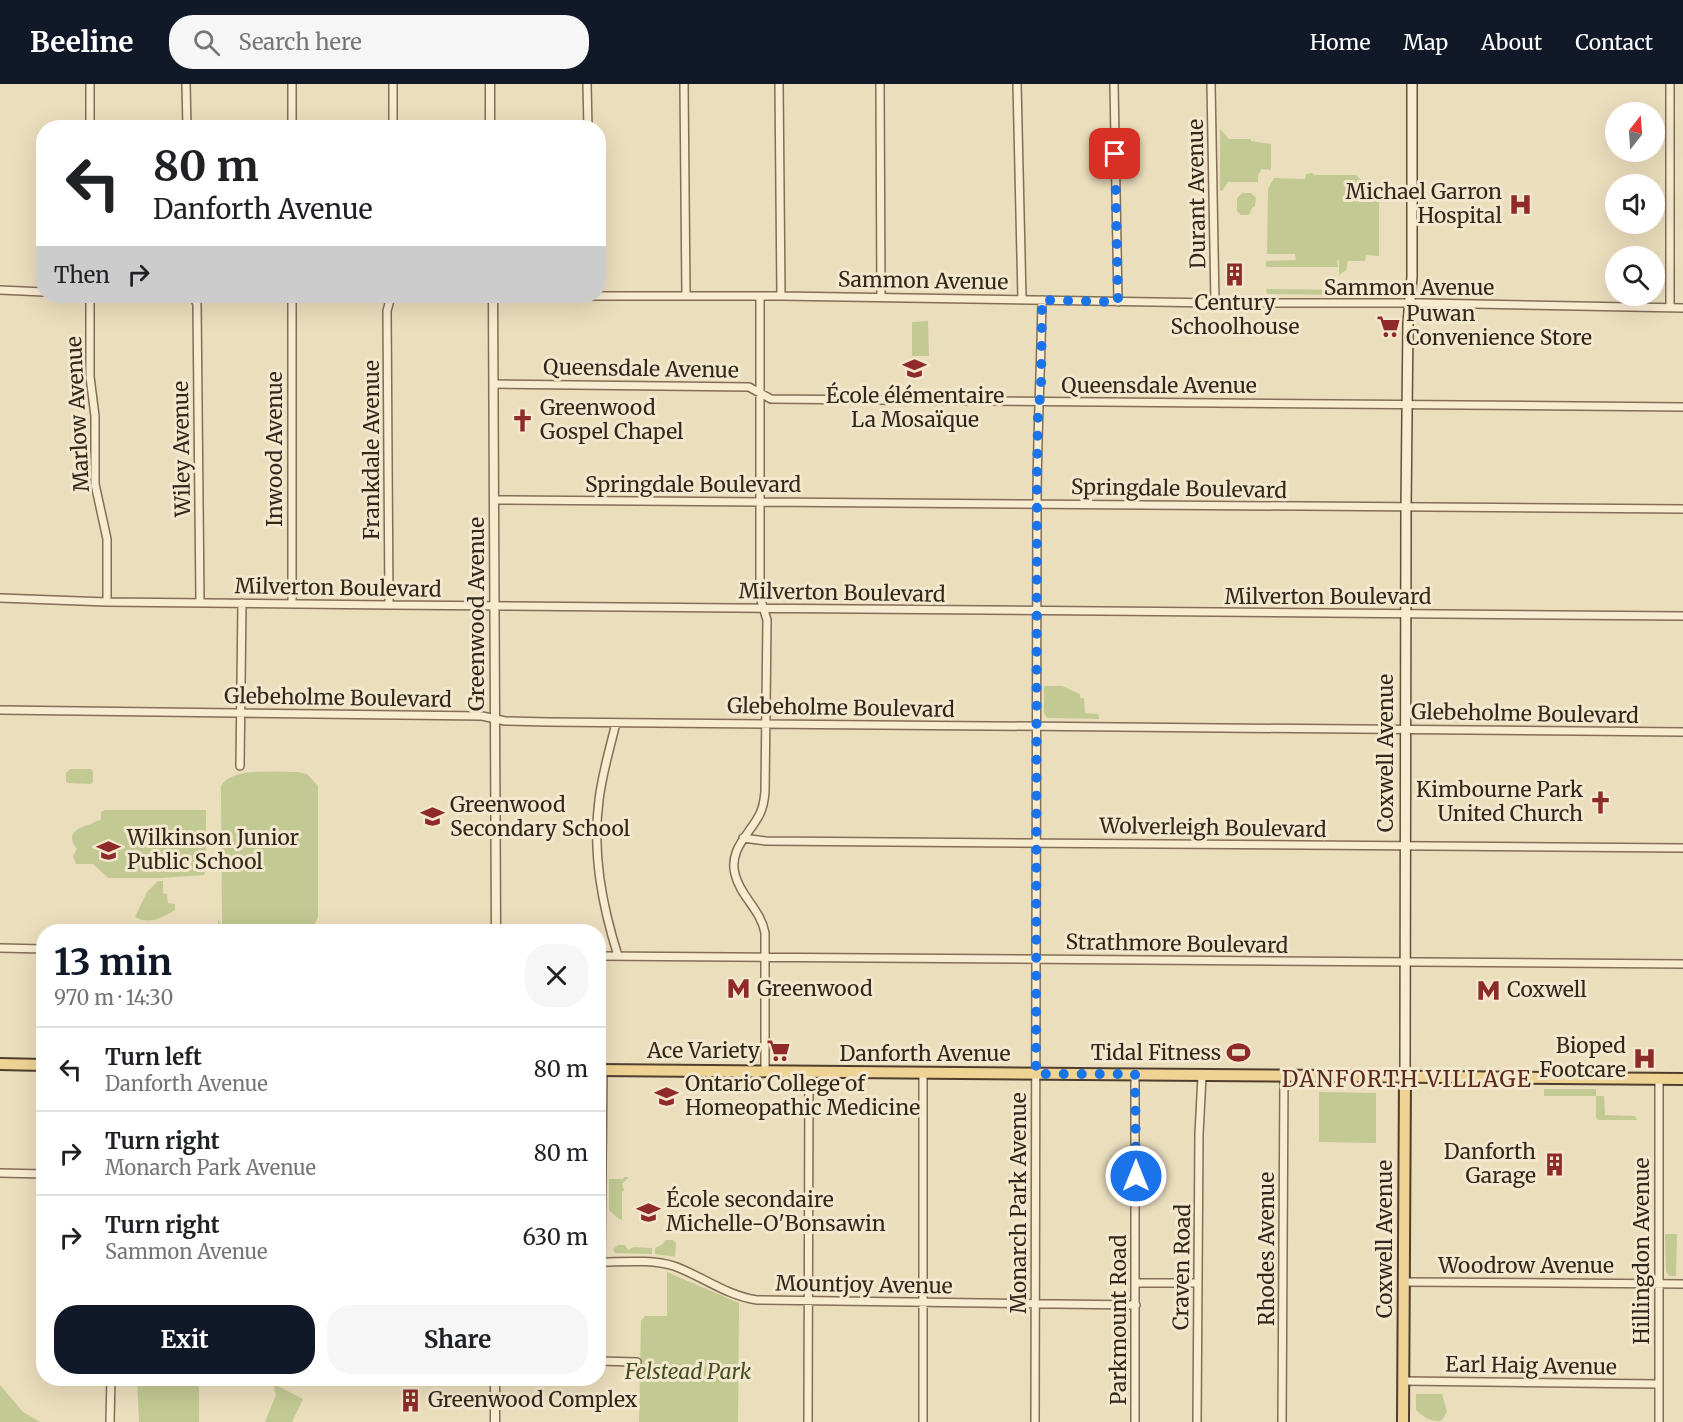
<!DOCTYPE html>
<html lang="en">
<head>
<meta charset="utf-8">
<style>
  :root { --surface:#fff; --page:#f6f6f6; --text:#202124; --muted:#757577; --line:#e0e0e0; --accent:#111827 }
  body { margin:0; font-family:Merriweather,serif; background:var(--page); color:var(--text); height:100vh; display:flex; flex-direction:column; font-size:22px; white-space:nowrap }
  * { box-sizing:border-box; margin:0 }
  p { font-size:20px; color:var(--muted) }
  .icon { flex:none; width:33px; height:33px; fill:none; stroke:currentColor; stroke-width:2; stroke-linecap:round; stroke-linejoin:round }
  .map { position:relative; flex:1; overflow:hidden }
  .details { position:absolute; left:36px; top:840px; width:570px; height:462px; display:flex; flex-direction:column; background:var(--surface); border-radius:24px; box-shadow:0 6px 24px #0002 }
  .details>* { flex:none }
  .top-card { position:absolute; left:36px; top:36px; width:570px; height:183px; border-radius:24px; box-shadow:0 6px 24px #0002; background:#fff; color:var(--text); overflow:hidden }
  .needle { width:39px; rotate:17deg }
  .buttons { position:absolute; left:1605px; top:18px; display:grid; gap:12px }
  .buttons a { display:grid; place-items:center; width:60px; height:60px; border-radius:50%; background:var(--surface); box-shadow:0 6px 24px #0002; font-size:30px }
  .pin { position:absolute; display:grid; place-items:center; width:51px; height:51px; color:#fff; margin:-26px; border-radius:12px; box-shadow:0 3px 9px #0006 }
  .me { position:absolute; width:66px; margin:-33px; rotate:0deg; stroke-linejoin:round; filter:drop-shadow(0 0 4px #0008) }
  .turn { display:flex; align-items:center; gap:21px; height:126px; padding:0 18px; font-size:27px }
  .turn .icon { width:78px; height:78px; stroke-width:2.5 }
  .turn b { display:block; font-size:42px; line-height:51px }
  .then { display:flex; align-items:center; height:57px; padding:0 18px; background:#0003; gap:12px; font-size:22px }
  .round { display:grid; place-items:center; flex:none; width:63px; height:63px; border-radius:24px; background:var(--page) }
  .overview { display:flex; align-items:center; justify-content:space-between; height:102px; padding:0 18px }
  h1 { font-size:36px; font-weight:700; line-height:45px; color:var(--accent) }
  .action { display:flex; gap:12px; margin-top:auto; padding:12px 18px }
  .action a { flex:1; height:69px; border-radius:24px; background:var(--accent); color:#fff; font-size:24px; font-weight:700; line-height:69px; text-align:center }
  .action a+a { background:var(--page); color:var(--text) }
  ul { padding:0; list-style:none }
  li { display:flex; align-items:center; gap:18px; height:84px; padding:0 18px; border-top:2px solid var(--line) }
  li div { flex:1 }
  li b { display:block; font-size:22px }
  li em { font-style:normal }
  header { display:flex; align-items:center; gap:36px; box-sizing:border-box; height:84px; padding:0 30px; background:var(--accent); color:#fff }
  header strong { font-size:28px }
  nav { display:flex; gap:33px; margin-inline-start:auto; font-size:21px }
  .search { width:420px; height:54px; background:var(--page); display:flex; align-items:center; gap:15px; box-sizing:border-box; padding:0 21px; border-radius:24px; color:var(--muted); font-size:22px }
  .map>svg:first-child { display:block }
</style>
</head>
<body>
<header>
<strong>Beeline</strong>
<div class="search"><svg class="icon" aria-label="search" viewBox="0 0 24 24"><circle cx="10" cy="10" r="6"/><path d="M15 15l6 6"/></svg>Search here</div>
<nav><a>Home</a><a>Map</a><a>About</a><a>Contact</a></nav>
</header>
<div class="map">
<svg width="1683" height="1338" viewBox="0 0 1683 1338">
  <rect width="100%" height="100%" fill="#ebdebd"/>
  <path fill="#c2c992" d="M 1220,45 L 1229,55 L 1251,55 L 1251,57 L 1271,60 L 1271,86 L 1262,85 L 1258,91 L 1258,98 L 1228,98 L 1222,107 L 1220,107 Z
    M 1312,89 L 1314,91 L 1356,91 L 1379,113 L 1379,172 L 1366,171 L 1365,177 L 1348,177 L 1346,186 L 1339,191 L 1339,176 L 1337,177 L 1338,183 L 1266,183 L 1266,177 L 1296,176 L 1295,170 L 1267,170 L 1268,105 L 1274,94 L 1305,95 L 1306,90 Z
    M 1242,109 L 1251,109 L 1256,114 L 1255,122 L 1252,124 L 1249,131 L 1241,131 L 1237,127 L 1237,114 Z
    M 1266,205 L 1345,206 L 1346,208 L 1345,211 L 1267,210 Z
    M 928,237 L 929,272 L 912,272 L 912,238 Z
    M 1044,602 L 1062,602 L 1080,610 L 1080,614 L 1084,614 L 1085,629 L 1098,630 L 1099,635 L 1047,634 L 1044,629 Z
    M 70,685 L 91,685 L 93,688 L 93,698 L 91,700 L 68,699 L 66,697 L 66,689 Z
    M 298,688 L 307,690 L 318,702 L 318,833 L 312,847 L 218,847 L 218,835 L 222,842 L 221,702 C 231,683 278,688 298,688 Z
    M 105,726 L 206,726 L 206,784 L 204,791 L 161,794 L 108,794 L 93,780 L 76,780 L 73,772 L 77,765 C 66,751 75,745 88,741 C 92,740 95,737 101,736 L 101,728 Z
    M 158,797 L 163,797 L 163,809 L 167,810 L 168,819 L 175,820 L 175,826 C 162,834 149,841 135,833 L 147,808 Z
    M 1544,1005 L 1596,1005 L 1596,1012 L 1604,1012 L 1605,1031 L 1635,1032 L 1637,1036 L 1598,1036 L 1596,1033 L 1596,1012 L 1544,1012 Z
    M 1319,1008 L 1376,1009 L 1376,1059 L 1319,1058 Z
    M 624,1093 L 629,1093 L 622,1100 L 624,1106 L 622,1108 L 622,1136 L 619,1135 L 609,1126 L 609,1095 L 623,1095 Z
    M 1665,1150 L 1677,1150 L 1676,1192 L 1669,1192 L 1666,1187 Z
    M 665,1156 L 673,1156 L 676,1159 L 675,1173 L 655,1170 L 655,1164 L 663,1160 Z
    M 618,1161 L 625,1161 L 628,1166 L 634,1163 L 652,1164 L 652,1170 L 615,1169 L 613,1165 Z
    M 667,1188 L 739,1219 L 738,1338 L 639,1338 L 641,1237 L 645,1232 L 667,1232 Z
    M 137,1295 L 213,1295 L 213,1301 L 199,1301 L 199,1338 L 139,1338 Z
    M 222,1295 L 274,1295 L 274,1300 L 303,1315 L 292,1338 L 265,1338 L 276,1311 L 273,1300 L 222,1301 Z
    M 0,1301 L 23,1328 L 40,1338 L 0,1338 Z
    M 1416,1310 L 1442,1310 L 1447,1328 L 1441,1337 C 1430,1338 1424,1333 1416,1326 Z"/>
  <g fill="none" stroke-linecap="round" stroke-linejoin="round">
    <defs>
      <path id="minor" d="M 186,0 L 187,44
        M 292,0 L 292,44
        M 393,0 L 393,44
        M 587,0 L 588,44
        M 684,0 L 686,212
        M 779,0 L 781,212
        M 880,0 L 881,213
        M 1017,0 L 1022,215
        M 1114,0 L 1118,218
        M 1211,0 L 1215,219
        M 90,44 L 90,0
        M 0,206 L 44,208
        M 90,212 L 90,293 L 95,332 L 95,400 L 107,455 L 107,518
        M 193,212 L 197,220 L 200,518
        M 292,212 L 292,519
        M 451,212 L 781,212 L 1215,219 L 1422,219 L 1683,224
        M 760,213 L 760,513 L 767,536 L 765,708 C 764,717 763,726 757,735 C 747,752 729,767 735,790 C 740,812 761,826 765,849 L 765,988
        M 1670,223 L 1670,0
        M 494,300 L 749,303 L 771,315 L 1683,323
        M 494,416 L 1683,425
        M 0,514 L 107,518 L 389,521 L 1683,532
        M 389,521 L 387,227 L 391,212
        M 0,626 L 482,632 L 505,637 L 548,638 L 1683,648
        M 616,639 C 610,664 602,690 599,716 C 592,769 602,821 618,872
        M 240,682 L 242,519
        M 743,754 L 766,757 L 1683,764
        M 0,864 L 44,865
        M 598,872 L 1683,880
        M 0,1089 L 44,1090
        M 598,1178 C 622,1178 651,1175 674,1182 C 702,1192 727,1212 757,1216 L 1136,1221
        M 601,1178 L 603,986
        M 1404,1198 L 1683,1200
        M 1136,1199 L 1198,1199
        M 598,1277 L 637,1278
        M 1404,1297 L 1659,1300
        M 110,1338 L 111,1294
        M 808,1338 L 809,989
        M 923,1338 L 923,989
        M 1035,1338 L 1037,420 C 1037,352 1041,284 1042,216
        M 1135,1338 L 1135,991
        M 1197,1338 L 1199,1050 L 1202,992
        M 1282,1338 L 1284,992
        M 1659,1338 L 1659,995"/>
      <path id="tertiary" d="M 490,0 L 490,44
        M 493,212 L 496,848
        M 495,1294 L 495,1338"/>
      <path id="secondary" d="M 1405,993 L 1406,423 L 1408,239 L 1412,193 L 1412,0"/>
      <path id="primary" d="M 0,980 L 44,981
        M 598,986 L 1683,995
        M 1403,1338 L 1405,993"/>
    </defs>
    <use href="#minor" stroke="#836e57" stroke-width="10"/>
    <use href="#tertiary" stroke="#836e57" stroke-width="11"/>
    <use href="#secondary" stroke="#644f3b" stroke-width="12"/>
    <use href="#primary" stroke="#503d2c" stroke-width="14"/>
    <use href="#minor" stroke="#f7ebd0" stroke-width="7"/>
    <use href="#tertiary" stroke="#f7ebd0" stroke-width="8"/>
    <use href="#secondary" stroke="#f7ebd0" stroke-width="9"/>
    <use href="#primary" stroke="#efd395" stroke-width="10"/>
  </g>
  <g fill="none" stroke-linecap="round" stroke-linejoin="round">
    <path stroke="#1a73e8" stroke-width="10" stroke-dasharray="0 18" d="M 1115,70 L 1118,218 L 1042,216 L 1041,307 L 1038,328 L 1037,391 L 1036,990 L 1135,990 L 1136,1092"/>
  </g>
  <defs>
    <symbol id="hospital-bare" viewBox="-9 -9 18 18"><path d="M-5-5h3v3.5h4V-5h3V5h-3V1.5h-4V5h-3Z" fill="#8f2a2b" stroke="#f3e8cd" stroke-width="2.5" paint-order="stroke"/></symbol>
    <symbol id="building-bare" viewBox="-9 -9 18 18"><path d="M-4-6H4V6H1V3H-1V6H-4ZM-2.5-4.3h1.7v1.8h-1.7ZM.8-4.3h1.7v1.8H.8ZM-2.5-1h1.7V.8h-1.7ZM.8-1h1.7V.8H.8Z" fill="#8f2a2b" stroke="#f3e8cd" stroke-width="2.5" paint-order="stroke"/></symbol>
    <symbol id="supermarket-bare" viewBox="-9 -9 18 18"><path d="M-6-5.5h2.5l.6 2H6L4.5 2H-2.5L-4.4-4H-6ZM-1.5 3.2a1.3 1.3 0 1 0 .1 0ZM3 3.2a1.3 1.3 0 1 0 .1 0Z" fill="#8f2a2b" stroke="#f3e8cd" stroke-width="2.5" paint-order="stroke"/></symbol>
    <symbol id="school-bare" viewBox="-9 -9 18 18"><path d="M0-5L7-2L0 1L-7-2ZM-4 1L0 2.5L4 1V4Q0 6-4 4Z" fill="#8f2a2b" stroke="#f3e8cd" stroke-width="2.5" paint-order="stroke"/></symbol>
    <symbol id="church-bare" viewBox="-9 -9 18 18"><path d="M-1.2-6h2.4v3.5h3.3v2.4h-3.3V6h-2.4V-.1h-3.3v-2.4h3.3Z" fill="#8f2a2b" stroke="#f3e8cd" stroke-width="2.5" paint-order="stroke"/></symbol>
    <symbol id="metro-bare" viewBox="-9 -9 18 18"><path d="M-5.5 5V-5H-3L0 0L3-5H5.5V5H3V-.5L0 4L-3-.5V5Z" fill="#8f2a2b" stroke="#f3e8cd" stroke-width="2.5" paint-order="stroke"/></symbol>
    <symbol id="stadium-bare" viewBox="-9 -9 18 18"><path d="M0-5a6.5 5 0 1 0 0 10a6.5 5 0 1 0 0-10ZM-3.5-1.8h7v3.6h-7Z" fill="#8f2a2b" stroke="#f3e8cd" stroke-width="2.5" paint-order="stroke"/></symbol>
    <symbol id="university-bare" viewBox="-9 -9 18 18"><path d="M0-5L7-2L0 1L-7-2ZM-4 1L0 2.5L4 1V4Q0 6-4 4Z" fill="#8f2a2b" stroke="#f3e8cd" stroke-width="2.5" paint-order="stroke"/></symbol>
  </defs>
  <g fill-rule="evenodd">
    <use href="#hospital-bare" x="1504" y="104" width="33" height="33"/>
    <use href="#building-bare" x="1218" y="174" width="33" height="33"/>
    <use href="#supermarket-bare" x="1372" y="226" width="33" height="33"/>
    <use href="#school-bare" x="898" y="268" width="33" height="33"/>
    <use href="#church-bare" x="506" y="320" width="33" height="33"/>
    <use href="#church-bare" x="1584" y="702" width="33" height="33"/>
    <use href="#school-bare" x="416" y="716" width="33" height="33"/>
    <use href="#school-bare" x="92" y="750" width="33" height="33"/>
    <use href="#metro-bare" x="722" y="888" width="33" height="33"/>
    <use href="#metro-bare" x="1472" y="890" width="33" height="33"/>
    <use href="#supermarket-bare" x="762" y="950" width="33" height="33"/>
    <use href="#stadium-bare" x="1222" y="952" width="33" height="33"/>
    <use href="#hospital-bare" x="1628" y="958" width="33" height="33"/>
    <use href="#university-bare" x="650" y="996" width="33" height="33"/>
    <use href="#building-bare" x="1538" y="1064" width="33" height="33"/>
    <use href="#school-bare" x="632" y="1112" width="33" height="33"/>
    <use href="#building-bare" x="394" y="1300" width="33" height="33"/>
  </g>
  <g text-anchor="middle" stroke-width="6" stroke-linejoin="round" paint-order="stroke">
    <g font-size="21" fill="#32271b" stroke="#f3e8cd" text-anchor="start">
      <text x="1502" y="115" text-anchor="end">Michael Garron<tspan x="1502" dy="24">Hospital</tspan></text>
      <text x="1235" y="226" text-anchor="middle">Century<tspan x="1235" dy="24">Schoolhouse</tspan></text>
      <text x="1406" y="237">Puwan<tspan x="1406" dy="24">Convenience Store</tspan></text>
      <text x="915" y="319" text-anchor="middle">École élémentaire<tspan x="915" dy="24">La Mosaïque</tspan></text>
      <text x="540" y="331">Greenwood<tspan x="540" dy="24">Gospel Chapel</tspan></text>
      <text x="1583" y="713" text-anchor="end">Kimbourne Park<tspan x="1583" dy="24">United Church</tspan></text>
      <text x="450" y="728">Greenwood<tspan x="450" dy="24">Secondary School</tspan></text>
      <text x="127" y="761">Wilkinson Junior<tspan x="127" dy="24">Public School</tspan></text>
      <text x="757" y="912">Greenwood</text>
      <text x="1507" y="913">Coxwell</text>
      <text x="1626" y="969" text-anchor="end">Bioped<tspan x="1626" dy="24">Footcare</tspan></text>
      <text x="760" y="974" text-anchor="end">Ace Variety</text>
      <text x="1221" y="976" text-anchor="end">Tidal Fitness</text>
      <text x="685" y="1007">Ontario College of<tspan x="685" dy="24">Homeopathic Medicine</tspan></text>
      <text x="1536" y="1075" text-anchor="end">Danforth<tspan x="1536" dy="24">Garage</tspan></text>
      <text x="666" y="1123">École secondaire<tspan x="666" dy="24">Michelle-O'Bonsawin</tspan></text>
      <text x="428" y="1323">Greenwood Complex</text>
    </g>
    <g font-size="21" fill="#32271b" stroke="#f3e8cd">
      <text transform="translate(1197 110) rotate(-91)" y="7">Durant Avenue</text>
      <text transform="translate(923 197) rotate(1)" y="7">Sammon Avenue</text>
      <text x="1409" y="211">Sammon Avenue</text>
      <text transform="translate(641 285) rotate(1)" y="7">Queensdale Avenue</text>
      <text x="1159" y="309">Queensdale Avenue</text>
      <text transform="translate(78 330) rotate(-93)" y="7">Marlow Avenue</text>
      <text transform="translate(182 365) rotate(-91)" y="7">Wiley Avenue</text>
      <text transform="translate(275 365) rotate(-90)" y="7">Inwood Avenue</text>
      <text transform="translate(372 366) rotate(-90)" y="7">Frankdale Avenue</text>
      <text x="693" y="408">Springdale Boulevard</text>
      <text transform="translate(1179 405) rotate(1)" y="7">Springdale Boulevard</text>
      <text transform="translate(338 504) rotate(1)" y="7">Milverton Boulevard</text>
      <text transform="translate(842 509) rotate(1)" y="7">Milverton Boulevard</text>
      <text x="1328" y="520">Milverton Boulevard</text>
      <text transform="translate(477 530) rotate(-90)" y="7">Greenwood Avenue</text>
      <text transform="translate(338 614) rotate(1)" y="7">Glebeholme Boulevard</text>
      <text transform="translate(841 624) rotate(1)" y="7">Glebeholme Boulevard</text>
      <text transform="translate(1525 630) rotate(1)" y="7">Glebeholme Boulevard</text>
      <text transform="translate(1386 669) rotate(-90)" y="7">Coxwell Avenue</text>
      <text transform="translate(1213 744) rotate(1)" y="7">Wolverleigh Boulevard</text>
      <text transform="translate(1177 860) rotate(1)" y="7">Strathmore Boulevard</text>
      <text x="925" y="977">Danforth Avenue</text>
      <text transform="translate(1019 1119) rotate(-90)" y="7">Monarch Park Avenue</text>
      <text transform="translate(1385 1155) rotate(-90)" y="7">Coxwell Avenue</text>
      <text transform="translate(1267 1165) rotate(-90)" y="7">Rhodes Avenue</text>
      <text transform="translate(1642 1167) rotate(-90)" y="7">Hillingdon Avenue</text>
      <text x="1526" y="1189">Woodrow Avenue</text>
      <text transform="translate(1182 1183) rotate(-89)" y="7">Craven Road</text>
      <text transform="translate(864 1201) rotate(1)" y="7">Mountjoy Avenue</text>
      <text transform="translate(1119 1236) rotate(-90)" y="7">Parkmount Road</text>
      <text transform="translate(1531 1282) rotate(1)" y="7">Earl Haig Avenue</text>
    </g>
    <g font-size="21" font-style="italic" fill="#434e23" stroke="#f3e8cd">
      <text x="688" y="1295">Felstead Park</text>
    </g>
    <g font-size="22" letter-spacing="1.5" fill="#5d2a1d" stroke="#f3e8cd">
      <text x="1407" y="1003">DANFORTH VILLAGE</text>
    </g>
  </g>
</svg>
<div class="buttons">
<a><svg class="needle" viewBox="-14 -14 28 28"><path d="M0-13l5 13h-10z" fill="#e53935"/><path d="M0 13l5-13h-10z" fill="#757577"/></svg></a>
<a><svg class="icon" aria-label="sound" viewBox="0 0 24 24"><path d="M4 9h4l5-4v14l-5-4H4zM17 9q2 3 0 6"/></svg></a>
<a><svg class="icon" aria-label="search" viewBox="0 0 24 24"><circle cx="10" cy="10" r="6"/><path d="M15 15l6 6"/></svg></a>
</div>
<div class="pin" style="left:1115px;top:70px;background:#d93025"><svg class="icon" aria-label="arrive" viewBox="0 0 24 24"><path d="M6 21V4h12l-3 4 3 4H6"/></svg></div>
<svg class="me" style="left:1136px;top:1092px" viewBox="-20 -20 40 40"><circle r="17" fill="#1a73e8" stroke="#fff" stroke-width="3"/><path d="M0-11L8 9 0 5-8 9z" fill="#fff"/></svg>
<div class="top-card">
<div class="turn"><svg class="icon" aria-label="left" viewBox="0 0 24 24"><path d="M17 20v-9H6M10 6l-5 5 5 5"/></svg><div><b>80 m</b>Danforth Avenue</div></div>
<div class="then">Then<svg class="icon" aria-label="right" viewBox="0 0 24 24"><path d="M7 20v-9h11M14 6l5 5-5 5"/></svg></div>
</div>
<section class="details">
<div class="overview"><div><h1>13 min</h1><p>970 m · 14:30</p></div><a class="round"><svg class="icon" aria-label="close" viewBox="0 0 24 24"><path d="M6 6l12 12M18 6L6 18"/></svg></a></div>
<ul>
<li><svg class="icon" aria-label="left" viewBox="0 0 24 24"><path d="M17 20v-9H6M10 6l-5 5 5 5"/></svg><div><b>Turn left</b><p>Danforth Avenue</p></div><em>80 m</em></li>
<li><svg class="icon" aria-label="right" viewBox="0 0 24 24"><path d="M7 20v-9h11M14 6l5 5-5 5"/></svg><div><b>Turn right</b><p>Monarch Park Avenue</p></div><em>80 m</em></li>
<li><svg class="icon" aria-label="right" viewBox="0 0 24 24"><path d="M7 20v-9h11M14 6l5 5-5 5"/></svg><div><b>Turn right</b><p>Sammon Avenue</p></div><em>630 m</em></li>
</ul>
<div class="action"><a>Exit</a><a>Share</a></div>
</section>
</div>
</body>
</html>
